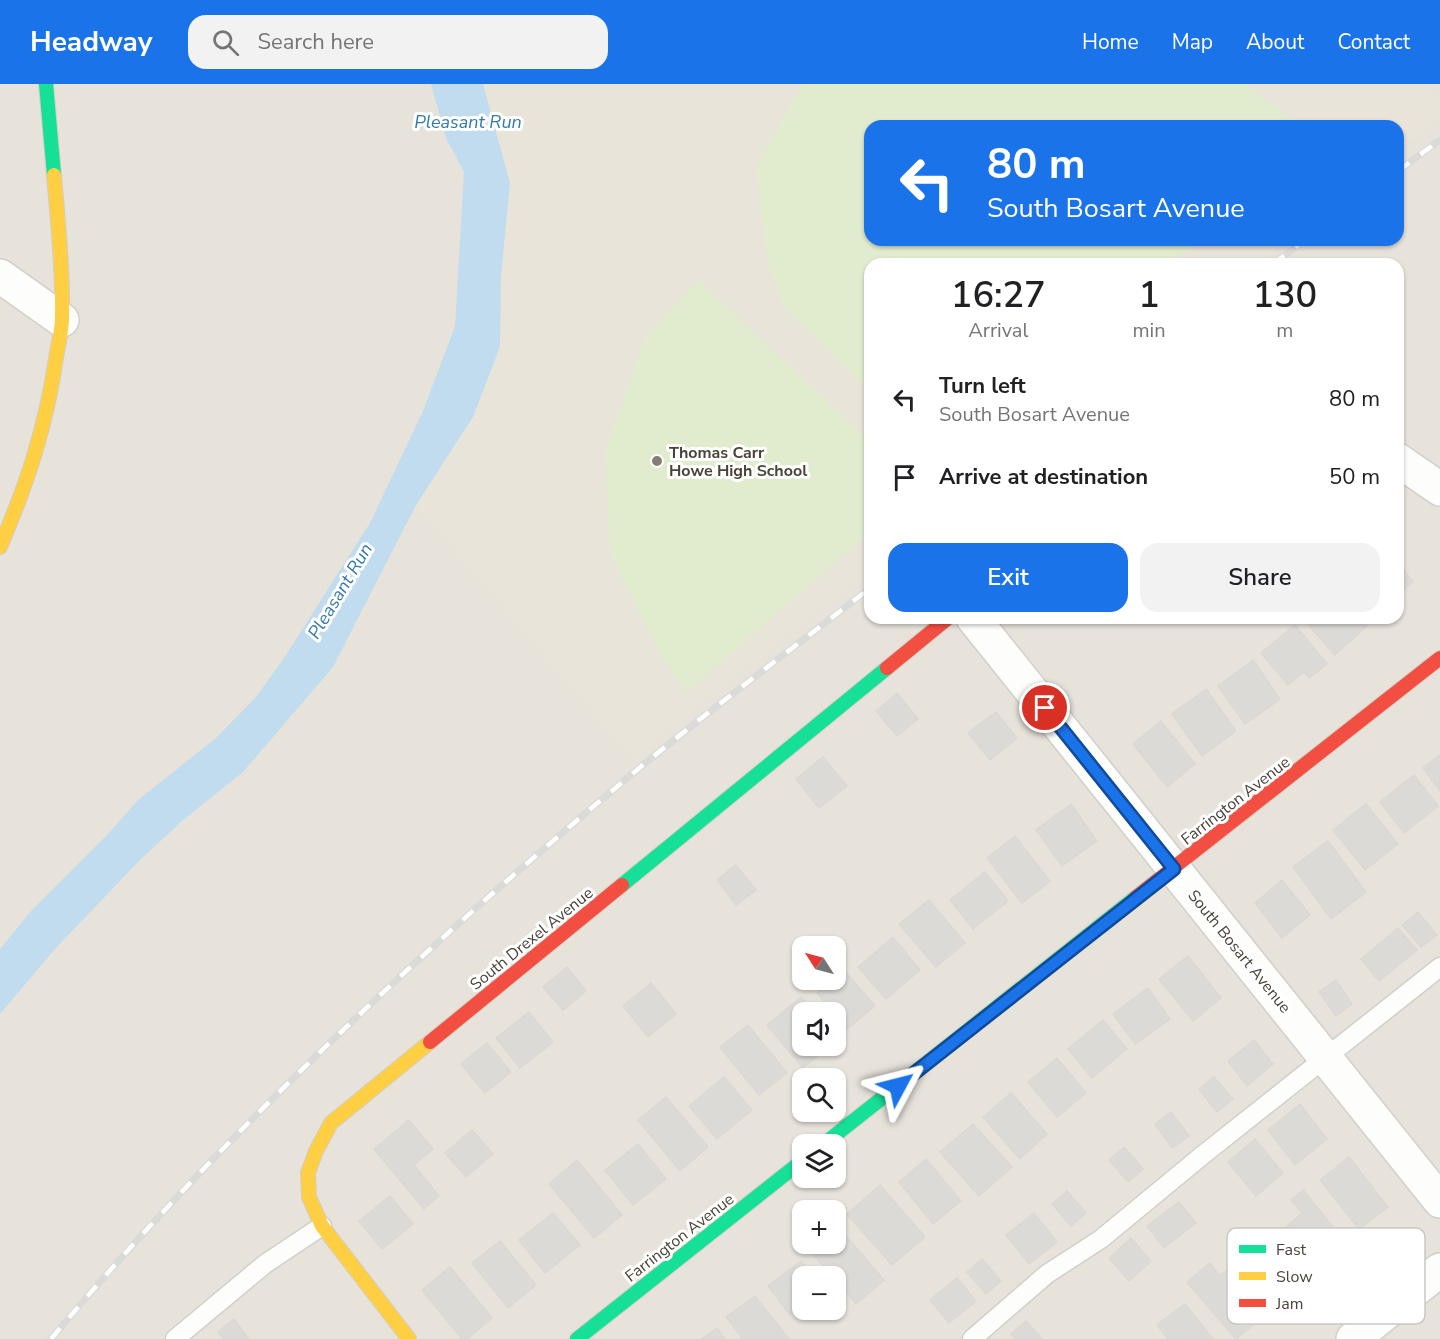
<!DOCTYPE html>
<html lang="en">
<head>
<meta charset="utf-8">
<style>
  :root { --surface:#fff; --page:#f2f2f2; --text:#202124; --muted:#757577; --accent:#1a73e8 }
  body { margin:0; font-family:"Nunito Sans",sans-serif; background:var(--page); color:var(--text); height:100vh; display:flex; flex-direction:column; font-size:22px; white-space:nowrap }
  * { box-sizing:border-box; margin:0 }
  p { font-size:20px; color:var(--muted) }
  .icon { flex:none; width:33px; height:33px; fill:none; stroke:currentColor; stroke-width:2; stroke-linecap:round; stroke-linejoin:round }
  .map { position:relative; flex:1; overflow:hidden }
  .details { position:absolute; left:864px; top:174px; width:540px; height:366px; display:flex; flex-direction:column; background:var(--surface); border-radius:18px; box-shadow:0 2px 4px #0004 }
  .details>* { flex:none }
  .hud { position:absolute; left:864px; top:36px; width:540px; height:126px; border-radius:18px; box-shadow:0 2px 4px #0004; background:#1a73e8; color:#fff; overflow:hidden }
  .needle { width:39px; rotate:306deg }
  .controls { position:absolute; left:792px; top:852px; display:grid; gap:12px }
  .controls a { display:grid; place-items:center; width:54px; height:54px; border-radius:12px; background:var(--surface); box-shadow:0 2px 4px #0004; font-size:30px }
  .pin { position:absolute; display:grid; place-items:center; width:51px; height:51px; color:#fff; margin:-26px; border:3px solid #fff; border-radius:50%; box-shadow:0 2px 6px #0007 }
  .me { position:absolute; width:66px; margin:-33px; rotate:52deg; stroke-linejoin:round; filter:drop-shadow(0 0 4px #0008) }
  .turn { display:flex; align-items:center; gap:21px; height:126px; padding:0 24px; font-size:27px }
  .turn .icon { width:78px; height:78px; stroke-width:2.5 }
  .turn b { display:block; font-size:42px; line-height:51px }
  .eta { display:flex; justify-content:space-evenly; align-items:center; height:102px; text-align:center }
  .eta b { font-size:36px; font-weight:600; line-height:42px }
  .primary-button { display:flex; gap:12px; margin-top:auto; padding:12px 24px }
  .primary-button a { flex:1; height:69px; border-radius:18px; background:var(--accent); color:#fff; font-size:24px; font-weight:600; line-height:69px; text-align:center }
  .primary-button a+a { background:var(--page); color:var(--text) }
  ul { padding:0; list-style:none }
  li { display:flex; align-items:center; gap:18px; height:78px; padding:0 24px }
  li div { flex:1 }
  li b { display:block; font-size:22px }
  li em { font-style:normal }
  header { display:flex; align-items:center; gap:36px; box-sizing:border-box; height:84px; padding:0 30px; background:var(--accent); color:#fff }
  header strong { font-size:28px }
  nav { display:flex; gap:33px; margin-inline-start:auto; font-size:21px }
  .search { width:420px; height:54px; background:var(--page); display:flex; align-items:center; gap:15px; box-sizing:border-box; padding:0 21px; border-radius:18px; color:var(--muted); font-size:22px }
  .map>svg:first-child { display:block }
</style>
</head>
<body>
<header>
<strong>Headway</strong>
<div class="search"><svg class="icon" aria-label="search" viewBox="0 0 24 24"><circle cx="10" cy="10" r="6"/><path d="M15 15l6 6"/></svg>Search here</div>
<nav><a>Home</a><a>Map</a><a>About</a><a>Contact</a></nav>
</header>
<div class="map">
<svg width="1440" height="1255" viewBox="0 0 1440 1255">
  <rect width="100%" height="100%" fill="#f3f1ed"/>
  <path fill="#e7e3db" fill-rule="evenodd" d="M 0,0 L 1440,0 L 1440,1255 L 0,1255 ZM 870,42 L 1398,42 L 1398,156 L 870,156 ZM 870,180 L 1398,180 L 1398,534 L 870,534 ZM 802,862 L 836,862 L 836,896 L 802,896 ZM 802,928 L 836,928 L 836,962 L 802,962 ZM 802,994 L 836,994 L 836,1028 L 802,1028 ZM 802,1060 L 836,1060 L 836,1094 L 802,1094 ZM 802,1126 L 836,1126 L 836,1160 L 802,1160 ZM 802,1192 L 836,1192 L 836,1226 L 802,1226 Z"/>
  <path fill="#e9e4d9" d="M 483,0 L 1420,0 L 1440,18 L 1440,34 L 1398,67 L 1398,42 L 870,42 L 870,156 L 1286,156 L 1256,180 L 870,180 L 870,487 L 632,676 L 416,421 L 473,333 L 500,263 L 501,192 L 510,99 Z"/>
  <path fill="#e1eccf" d="M 802,0 L 1245,0 L 1296,38 L 1296,42 L 870,42 L 870,156 L 1199,156 L 1170,180 L 870,180 L 870,308 L 783,223 L 767,177 L 756,83 Z
    M 697,195 L 870,357 L 870,448 L 687,608 L 660,572 L 610,470 L 605,367 L 644,255 Z"/>
  <path fill="#c1dcee" d="M 431,0 L 483,0 L 510,99 L 501,192 L 500,263 L 473,333 L 416,421 L 333,583 L 243,688 L 182,737 L 139,777 L 55,865 L 0,930 L 0,865 L 32,826 L 107,751 L 138,716 L 216,654 L 256,613 L 284,574 L 370,439 L 423,327 L 455,242 L 464,88 L 446,54 Z"/>
  <path fill="#dcdad6" stroke="#dbd8d3" stroke-width="1.5" d="M 1398,479 L 1413,498 L 1398,510 Z
    M 1307,534 L 1360,534 L 1367,542 L 1335,571 L 1304,536 Z
    M 1295,541 L 1327,580 L 1309,594 L 1304,588 L 1288,601 L 1261,569 Z
    M 1253,576 L 1280,615 L 1245,640 L 1218,602 Z
    M 1206,605 L 1236,647 L 1202,672 L 1172,630 Z
    M 897,609 L 918,635 L 897,652 L 876,627 Z
    M 996,628 L 1017,654 L 990,676 L 968,649 Z
    M 1161,637 L 1195,680 L 1167,703 L 1133,660 Z
    M 1440,671 L 1440,707 L 1423,684 Z
    M 823,673 L 847,702 L 819,724 L 796,695 Z
    M 1414,691 L 1438,722 L 1404,749 L 1380,718 Z
    M 1071,720 L 1097,757 L 1062,782 L 1036,746 Z
    M 1366,720 L 1398,760 L 1365,786 L 1333,746 Z
    M 1015,752 L 1050,797 L 1022,819 L 987,774 Z
    M 1328,757 L 1366,808 L 1331,835 L 1293,783 Z
    M 736,781 L 756,806 L 736,821 L 717,796 Z
    M 985,788 L 1008,817 L 973,845 L 950,816 Z
    M 1282,796 L 1310,831 L 1282,854 L 1255,819 Z
    M 929,816 L 965,859 L 936,883 L 899,840 Z
    M 1418,828 L 1437,851 L 1421,863 L 1402,841 Z
    M 1398,844 L 1417,866 L 1379,897 L 1361,875 Z
    M 893,853 L 920,886 L 886,915 L 858,883 Z
    M 1188,872 L 1221,914 L 1193,937 L 1159,895 Z
    M 567,883 L 586,907 L 563,926 L 543,903 Z
    M 844,886 L 875,922 L 847,945 L 836,932 L 836,928 L 833,928 L 817,909 L 833,896 L 836,896 L 836,893 Z
    M 1336,896 L 1352,920 L 1336,932 L 1319,908 Z
    M 651,899 L 676,930 L 648,953 L 623,922 Z
    M 1148,904 L 1170,935 L 1135,960 L 1113,930 Z
    M 801,913 L 814,928 L 802,928 L 802,962 L 830,962 L 803,984 L 767,941 Z
    M 529,928 L 553,958 L 520,984 L 496,954 Z
    M 1103,936 L 1127,965 L 1092,994 L 1068,965 Z
    M 748,941 L 787,989 L 759,1011 L 720,963 Z
    M 1254,956 L 1273,980 L 1247,1002 L 1228,977 Z
    M 487,959 L 511,988 L 485,1009 L 461,980 Z
    M 1057,974 L 1086,1009 L 1057,1033 L 1028,998 Z
    M 724,993 L 752,1026 L 717,1055 L 689,1022 Z
    M 1214,993 L 1233,1015 L 1217,1028 L 1199,1005 Z
    M 1011,1009 L 1047,1050 L 1020,1075 L 983,1033 Z
    M 666,1013 L 708,1063 L 680,1087 L 638,1036 Z
    M 1300,1020 L 1327,1055 L 1295,1081 L 1268,1046 Z
    M 1171,1028 L 1189,1052 L 1172,1064 L 1155,1040 Z
    M 409,1036 L 433,1065 L 414,1081 L 439,1112 L 424,1125 L 374,1065 Z
    M 973,1040 L 1012,1083 L 979,1112 L 940,1068 Z
    M 472,1046 L 493,1070 L 466,1093 L 445,1069 Z
    M 1255,1055 L 1283,1089 L 1256,1112 L 1228,1078 Z
    M 638,1060 L 666,1095 L 633,1121 L 605,1086 Z
    M 1124,1063 L 1143,1085 L 1128,1098 L 1109,1076 Z
    M 1349,1073 L 1388,1123 L 1359,1145 L 1320,1096 Z
    M 926,1075 L 961,1117 L 933,1140 L 899,1098 Z
    M 577,1076 L 622,1131 L 594,1154 L 549,1100 Z
    M 880,1101 L 925,1153 L 892,1181 L 847,1130 Z
    M 1303,1106 L 1346,1159 L 1318,1182 L 1286,1143 L 1302,1129 L 1291,1116 Z
    M 1067,1107 L 1086,1129 L 1071,1142 L 1052,1120 Z
    M 390,1112 L 413,1140 L 382,1165 L 359,1137 Z
    M 1179,1118 L 1196,1139 L 1164,1164 L 1147,1142 Z
    M 553,1129 L 580,1161 L 545,1189 L 519,1156 Z
    M 1034,1129 L 1057,1158 L 1029,1180 L 1006,1151 Z
    M 840,1145 L 884,1196 L 856,1220 L 836,1197 L 836,1192 L 832,1192 L 812,1169 L 823,1160 L 836,1160 L 836,1149 Z
    M 1131,1154 L 1151,1177 L 1129,1197 L 1109,1174 Z
    M 500,1157 L 536,1201 L 508,1224 L 472,1179 Z
    M 982,1175 L 1001,1197 L 986,1210 L 967,1188 Z
    M 801,1177 L 813,1192 L 802,1192 L 802,1222 L 790,1231 L 768,1202 Z
    M 1210,1179 L 1220,1192 L 1227,1186 L 1265,1231 L 1236,1255 L 1187,1198 Z
    M 450,1183 L 492,1234 L 467,1255 L 462,1255 L 422,1206 Z
    M 957,1194 L 976,1217 L 949,1239 L 930,1216 Z
    M 755,1212 L 789,1255 L 743,1255 L 726,1233 Z
    M 1185,1220 L 1213,1255 L 1168,1255 L 1157,1241 Z
    M 234,1235 L 249,1255 L 224,1255 L 218,1248 Z
    M 1026,1237 L 1042,1255 L 1015,1255 L 1011,1250 Z
    M 717,1244 L 725,1255 L 702,1255 Z"/>
  <g fill="none" stroke-linecap="round" stroke-linejoin="round">
    <defs>
      <path id="lane" d="M 175,1255 L 265,1180 L 322,1142
        M 972,1255 L 1047,1190 L 1101,1155 L 1204,1070 L 1440,883"/>
      <path id="street" d="M 0,192 L 62,236
        M 1398,376 L 1440,405
        M 973,534 L 1440,1117
        M 1353,1255 L 1440,1186"/>
      <path id="fast" d="M 46,0 L 54,91
        M 622,801 L 887,584
        M 824,1060 L 1135,814
        M 577,1255 L 802,1077"/>
      <path id="slow" d="M 0,463 C 27,400 46,343 56,274 C 58,261 62,247 62,234 C 63,186 58,139 54,91
        M 409,1255 L 322,1142 L 309,1113 L 308,1089 L 316,1067 L 331,1039 L 430,958"/>
      <path id="jam" d="M 887,584 L 948,534
        M 1135,814 L 1440,574
        M 430,958 L 622,801"/>
    </defs>
    <use href="#lane" stroke="#d1cfcb" stroke-width="21"/>
    <use href="#street" stroke="#d1cfcb" stroke-width="36"/>
    <use href="#fast" stroke="#d2cec4" stroke-width="16"/>
    <use href="#slow" stroke="#d2cec4" stroke-width="16"/>
    <use href="#jam" stroke="#d2cec4" stroke-width="16"/>
    <use href="#lane" stroke="#fdfdfc" stroke-width="18"/>
    <use href="#street" stroke="#fdfdfc" stroke-width="33"/>
    <use href="#fast" stroke="#16e098" stroke-width="14"/>
    <use href="#slow" stroke="#ffcf43" stroke-width="14"/>
    <use href="#jam" stroke="#f24e42" stroke-width="14"/>
    <defs>
      <path id="rail" d="M 1398,87 L 1440,56
        M 1273,180 L 1305,156
        M 51,1255 C 225,1047 425,863 632,690 C 709,626 791,566 870,504"/>
    </defs>
    <use href="#rail" stroke="#dadad9" stroke-width="7"/>
    <use href="#rail" stroke="#fff" stroke-width="4.5" stroke-dasharray="14" stroke-linecap="butt"/>
  </g>
  <g fill="none" stroke-linecap="round" stroke-linejoin="round">
    <defs>
      <path id="route" d="M 898,1002 L 1174,785 L 1045,624"/>
    </defs>
    <use href="#route" stroke="#114b97" stroke-width="15"/>
    <use href="#route" stroke="#1a73e8" stroke-width="10"/>
  </g>
  <circle fill="#848078" stroke="#fff" stroke-width="2" cx="657" cy="377" r="6"/>
  <g text-anchor="middle" stroke-width="6" stroke-linejoin="round" paint-order="stroke">
    <g font-size="16" font-weight="bold" fill="#494339" stroke="#fff" text-anchor="start">
      <text x="669" y="374">Thomas Carr<tspan x="669" dy="18">Howe High School</tspan></text>
    </g>
    <g font-size="16" fill="#494339" stroke="#fff">
      <text transform="translate(1235 716) rotate(-38)" y="6">Farrington Avenue</text>
      <text transform="translate(531 854) rotate(-39)" y="6">South Drexel Avenue</text>
      <text transform="translate(1240 867) rotate(51)" y="6">South Bosart Avenue</text>
      <text transform="translate(679 1153) rotate(-38)" y="6">Farrington Avenue</text>
    </g>
    <g font-size="18" font-style="italic" fill="#337aaa" stroke="#fff">
      <text x="468" y="44">Pleasant Run</text>
      <text transform="translate(340 507) rotate(-59)" y="6">Pleasant Run</text>
    </g>
  </g>
  <rect x="1227" y="1144" width="198" height="96" rx="9" fill="#fff" stroke="#c8c7c4" stroke-width="1.5"/>
  <rect x="1239" y="1161" width="27" height="8" fill="#16e098"/>
  <rect x="1239" y="1188" width="27" height="8" fill="#ffcf43"/>
  <rect x="1239" y="1215" width="27" height="8" fill="#f24e42"/>
  <g font-size="16" fill="#494339">
    <text x="1276" y="1171">Fast</text>
    <text x="1276" y="1198">Slow</text>
    <text x="1276" y="1225">Jam</text>
  </g>
</svg>
<div class="controls">
<a><svg class="needle" viewBox="-14 -14 28 28"><path d="M0-13l5 13h-10z" fill="#e53935"/><path d="M0 13l5-13h-10z" fill="#757577"/></svg></a>
<a><svg class="icon" aria-label="sound" viewBox="0 0 24 24"><path d="M4 9h4l5-4v14l-5-4H4zM17 9q2 3 0 6"/></svg></a>
<a><svg class="icon" aria-label="search" viewBox="0 0 24 24"><circle cx="10" cy="10" r="6"/><path d="M15 15l6 6"/></svg></a>
<a><svg class="icon" aria-label="layers" viewBox="0 0 24 24"><path d="M12 4l9 5-9 5-9-5zM3 14l9 5 9-5"/></svg></a>
<a>+</a>
<a>−</a>
</div>
<div class="pin" style="left:1045px;top:624px;background:#d93025"><svg class="icon" aria-label="arrive" viewBox="0 0 24 24"><path d="M6 21V4h12l-3 4 3 4H6"/></svg></div>
<svg class="me" style="left:898px;top:1002px" viewBox="-20 -20 40 40"><path d="M0-17L14 15 0 8-14 15z" fill="#1a73e8" stroke="#fff" stroke-width="4"/></svg>
<div class="hud">
<div class="turn"><svg class="icon" aria-label="left" viewBox="0 0 24 24"><path d="M17 20v-9H6M10 6l-5 5 5 5"/></svg><div><b>80 m</b>South Bosart Avenue</div></div>
</div>
<section class="details">
<div class="eta">
<div><b>16:27</b><p>Arrival</p></div>
<div><b>1</b><p>min</p></div>
<div><b>130</b><p>m</p></div>
</div>
<ul>
<li><svg class="icon" aria-label="left" viewBox="0 0 24 24"><path d="M17 20v-9H6M10 6l-5 5 5 5"/></svg><div><b>Turn left</b><p>South Bosart Avenue</p></div><em>80 m</em></li>
<li><svg class="icon" aria-label="arrive" viewBox="0 0 24 24"><path d="M6 21V4h12l-3 4 3 4H6"/></svg><div><b>Arrive at destination</b></div><em>50 m</em></li>
</ul>
<div class="primary-button"><a>Exit</a><a>Share</a></div>
</section>
</div>
</body>
</html>
